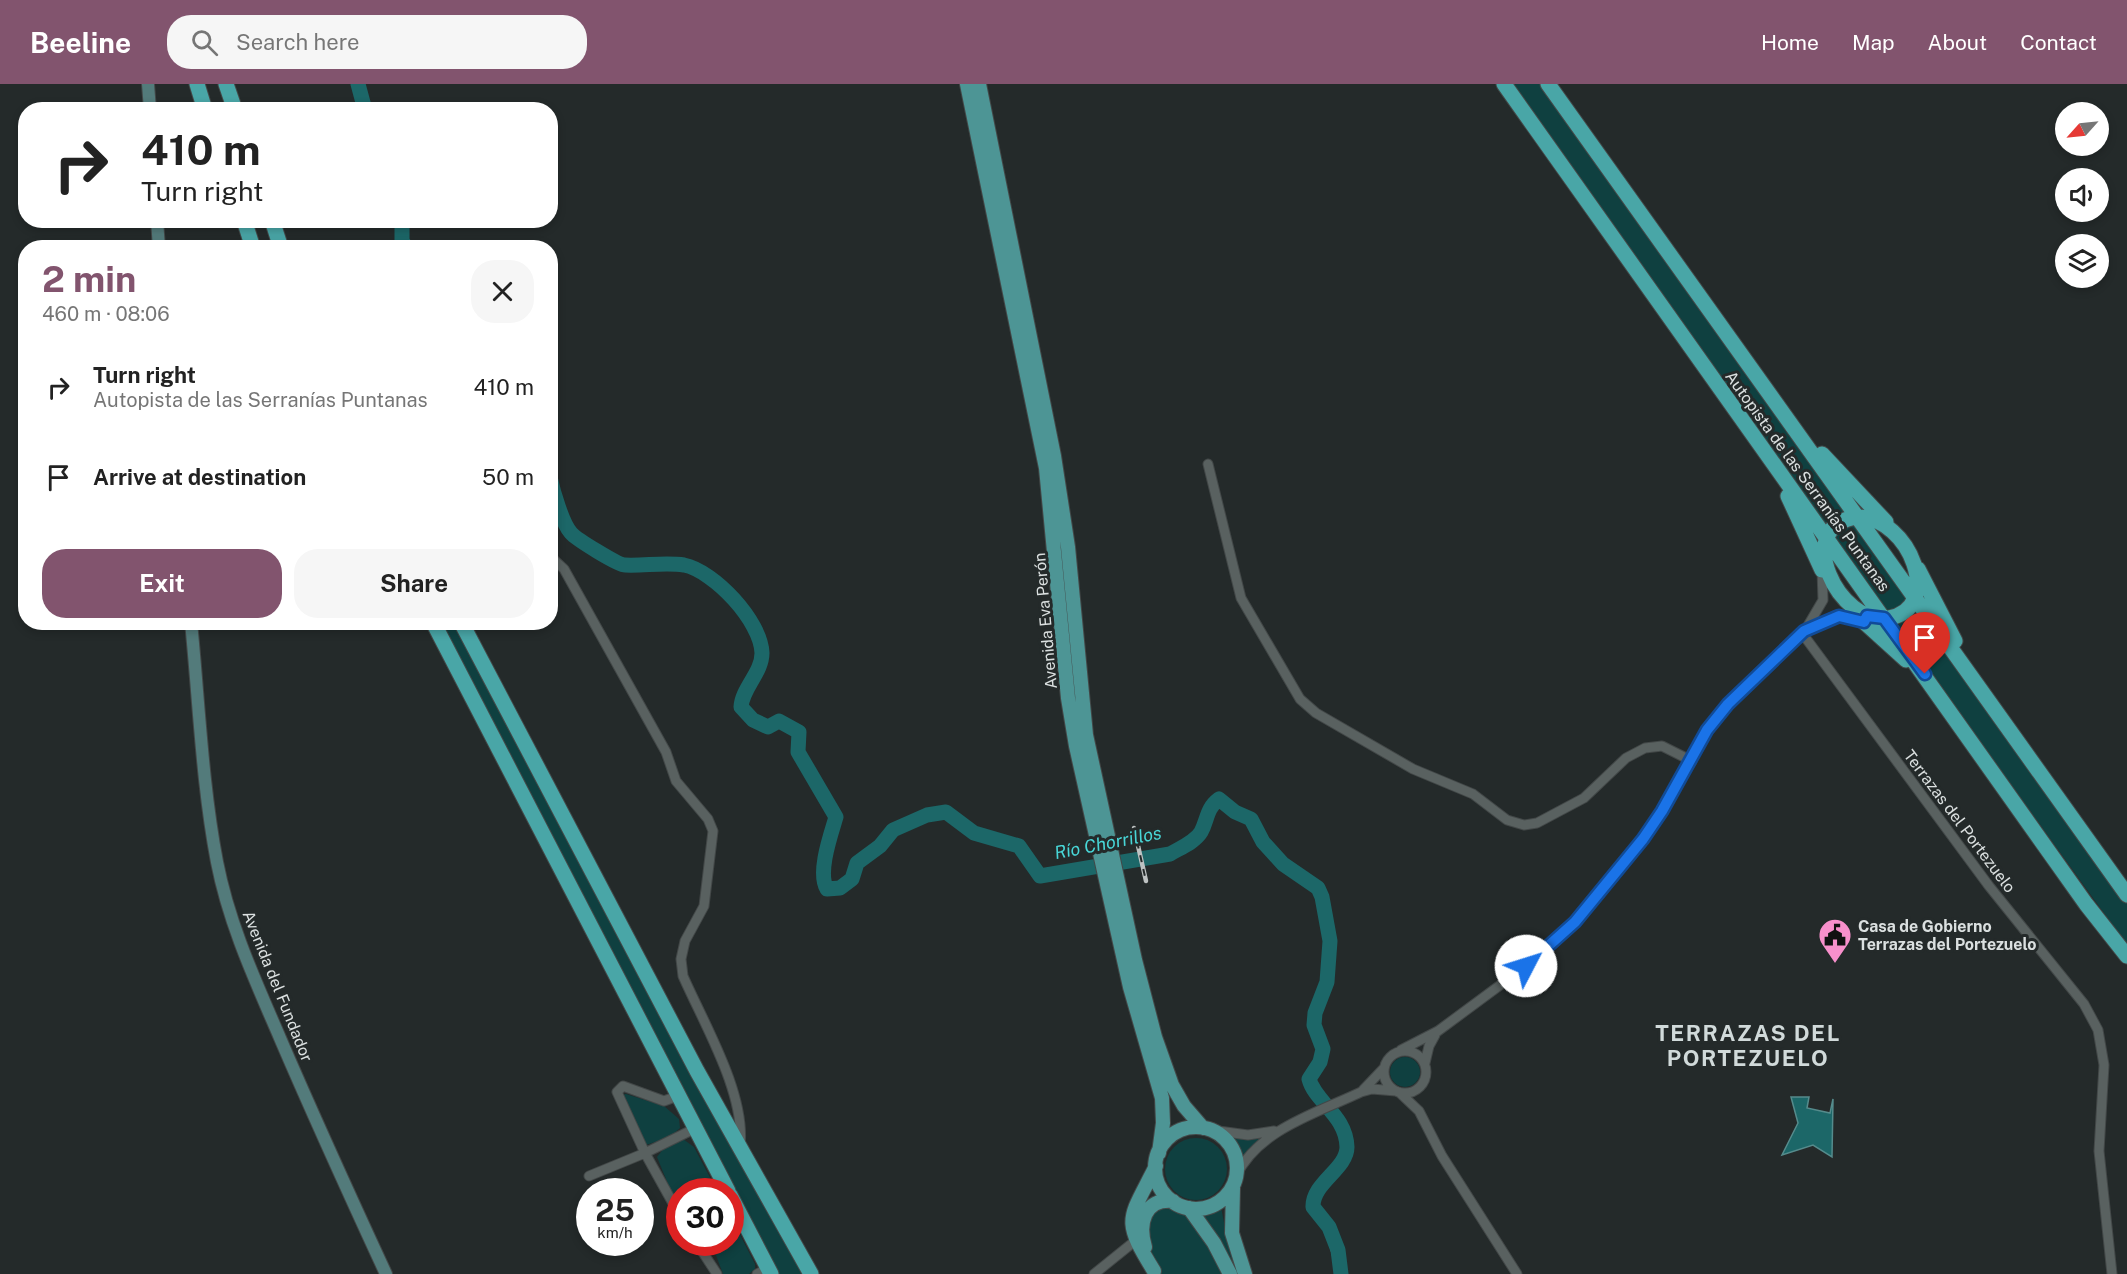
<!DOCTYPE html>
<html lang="en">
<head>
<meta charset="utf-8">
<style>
  :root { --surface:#fff; --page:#f6f6f6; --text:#222; --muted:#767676; --accent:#82546e }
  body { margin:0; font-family:"Public Sans",sans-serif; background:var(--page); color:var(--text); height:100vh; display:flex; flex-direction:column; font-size:22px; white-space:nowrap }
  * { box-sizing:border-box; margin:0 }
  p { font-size:20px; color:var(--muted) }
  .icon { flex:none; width:33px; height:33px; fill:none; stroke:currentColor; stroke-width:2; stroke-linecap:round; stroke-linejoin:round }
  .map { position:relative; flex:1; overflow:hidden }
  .drawer { position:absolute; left:18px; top:156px; width:540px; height:390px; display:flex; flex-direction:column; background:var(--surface); border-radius:24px; box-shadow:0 3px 9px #0003 }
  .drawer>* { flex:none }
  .top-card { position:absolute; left:18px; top:18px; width:540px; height:126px; border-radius:24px; box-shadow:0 3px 9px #0003; background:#fff; color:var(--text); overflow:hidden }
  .needle { width:39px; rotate:243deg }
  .tools { position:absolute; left:2055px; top:18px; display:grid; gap:12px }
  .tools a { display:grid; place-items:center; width:54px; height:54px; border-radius:50%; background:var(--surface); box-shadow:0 3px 9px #0003; font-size:30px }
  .speed { position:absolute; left:576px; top:1094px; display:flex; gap:12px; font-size:30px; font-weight:700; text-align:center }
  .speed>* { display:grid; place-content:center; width:78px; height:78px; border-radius:50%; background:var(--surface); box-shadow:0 3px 9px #0003; line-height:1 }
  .speed small { font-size:15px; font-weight:400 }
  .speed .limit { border:9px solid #d22; background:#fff; color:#111 }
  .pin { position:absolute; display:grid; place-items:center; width:51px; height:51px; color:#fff; margin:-62px -26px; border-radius:50% 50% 50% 0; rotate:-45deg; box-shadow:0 0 6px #0007 }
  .pin .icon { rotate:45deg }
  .me { position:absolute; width:66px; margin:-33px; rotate:50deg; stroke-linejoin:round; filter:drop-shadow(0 0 4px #0008) }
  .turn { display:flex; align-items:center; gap:21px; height:126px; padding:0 24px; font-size:27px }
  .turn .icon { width:78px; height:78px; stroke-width:2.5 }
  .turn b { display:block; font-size:42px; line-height:51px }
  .round { display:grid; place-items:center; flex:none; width:63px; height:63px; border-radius:24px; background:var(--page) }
  .headline { display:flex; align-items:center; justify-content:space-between; height:102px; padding:0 24px }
  h1 { font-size:36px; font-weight:700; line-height:45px; color:var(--accent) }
  .primary-button { display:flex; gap:12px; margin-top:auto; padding:12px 24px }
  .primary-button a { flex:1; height:69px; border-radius:24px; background:var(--accent); color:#fff; font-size:24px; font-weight:700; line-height:69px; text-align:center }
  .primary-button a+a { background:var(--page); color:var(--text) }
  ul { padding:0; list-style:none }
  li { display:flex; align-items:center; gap:18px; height:90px; padding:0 24px }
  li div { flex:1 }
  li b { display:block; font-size:22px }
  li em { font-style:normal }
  header { display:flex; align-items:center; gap:36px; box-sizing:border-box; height:84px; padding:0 30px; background:var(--accent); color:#fff }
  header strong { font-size:28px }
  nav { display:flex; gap:33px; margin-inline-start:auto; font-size:21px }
  .search { width:420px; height:54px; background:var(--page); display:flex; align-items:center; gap:15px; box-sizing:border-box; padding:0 21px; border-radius:24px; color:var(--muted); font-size:22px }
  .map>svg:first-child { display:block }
</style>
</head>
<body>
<header>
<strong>Beeline</strong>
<div class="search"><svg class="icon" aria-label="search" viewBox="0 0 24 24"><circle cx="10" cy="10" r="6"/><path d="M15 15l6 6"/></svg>Search here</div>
<nav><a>Home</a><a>Map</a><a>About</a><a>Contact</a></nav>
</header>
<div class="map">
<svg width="2127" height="1190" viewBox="0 0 2127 1190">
  <rect width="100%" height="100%" fill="#242a2a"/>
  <path fill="#0f4040" d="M 1512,0 L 1541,0 L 1850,430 L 1826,445 Z
    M 1855,437 L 1909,512 L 1907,517 L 1886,530 L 1832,453 Z
    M 1919,526 L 2127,819 L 2127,861 L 1896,542 Z
    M 438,539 L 456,539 L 807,1190 L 776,1190 Z
    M1390 988a15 15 0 1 1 30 0a15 15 0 1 1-30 0Z
    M 626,1010 L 664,1022 L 679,1035 L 680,1044 L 670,1053 L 646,1061 L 622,1011 Z
    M 1219,1049 L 1265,1052 L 1241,1077 L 1234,1065 Z
    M1165 1085a31 31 0 1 1 62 0a31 31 0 1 1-62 0Z
    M 683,1055 L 694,1063 L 717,1107 L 680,1107 L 679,1127 L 657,1073 L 664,1064 Z
    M 1220,1118 L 1227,1154 L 1238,1190 L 1234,1190 L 1200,1129 Z
    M 1174,1121 C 1200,1137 1212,1164 1225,1190 L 1160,1190 L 1146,1154 L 1154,1122 Z
    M 731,1133 L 755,1180 L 755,1185 L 749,1190 L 723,1190 L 711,1158 L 730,1158 Z"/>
  <path fill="#1c6768" stroke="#558b8c" stroke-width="1.5" d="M 1791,1013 L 1809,1013 L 1807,1024 L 1830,1029 L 1833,1015 L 1832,1073 L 1813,1061 L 1782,1071 L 1798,1039 Z
    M 1323,1134 C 1342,1147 1343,1168 1347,1190 L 1335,1190 L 1335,1181 Z"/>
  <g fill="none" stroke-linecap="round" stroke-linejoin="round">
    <path stroke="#1c6768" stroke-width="15" d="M 358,0 L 365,26
      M 402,136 L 402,156 L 406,164
      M 550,393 C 553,407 562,439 571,449 C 576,455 618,481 625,481 C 644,482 665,478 684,481 C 714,487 761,537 762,569 C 762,589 742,604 741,623 L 753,636 L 768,643 L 779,637 L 799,648 L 798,668 L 836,733 C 831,750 817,789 827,805 L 840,804 L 852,795 L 857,779 L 880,762 L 893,746 L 927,731 L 946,728 L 974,749 L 1019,762 L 1040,792 L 1170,770 C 1180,764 1195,758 1201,748 C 1208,735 1206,725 1219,715 L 1235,728 L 1251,735 L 1263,758 L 1283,780 L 1318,804 L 1322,813 L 1330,857 L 1327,898 L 1315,929 L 1314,941 L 1323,965 L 1320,978 L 1309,995 C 1315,1018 1346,1031 1347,1063 C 1347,1085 1312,1099 1313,1123 L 1329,1143 L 1338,1166 L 1341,1190"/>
    <defs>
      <path id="minor" d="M 1208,380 L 1241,514 L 1300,615 L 1316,629 L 1413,685 L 1473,710 L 1507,736 L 1524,741 L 1537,739 L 1584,714 L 1626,674 L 1645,664 L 1662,662 L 1692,677
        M 550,472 L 564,485 L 666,668 L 676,697 L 708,735 L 713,747 L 704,822 L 685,857 L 681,875 L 683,892 C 704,940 746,1010 740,1062
        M 1806,545 L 1823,516 L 1822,486
        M 1802,549 L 1989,802 L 2084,920 L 2098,946 L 2104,981 L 2099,1067 L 2112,1190
        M 1401,966 L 1438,947 L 1526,882 L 1575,838 L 1651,743 L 1713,637 L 1802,549 L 1834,532 L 1849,532 L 1864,538
        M1384 988a21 21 0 1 1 42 0a21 21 0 1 1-42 0Z
        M 1425,979 L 1429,962 L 1435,951
        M 1363,1006 L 1384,984
        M 1399,1008 L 1419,1027 L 1442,1072 L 1517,1190
        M 1211,1046 L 1248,1051 L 1274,1047
        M 589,1092 L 645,1069 L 696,1044
        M 1236,1092 C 1259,1045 1317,1029 1361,1008 L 1372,1005 L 1396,1007
        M 680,1132 L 645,1069 L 617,1008 L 623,1002 L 664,1017 L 680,1011
        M 696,1158 L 717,1190
        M 757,1190 L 768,1184
        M 1094,1190 L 1135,1157"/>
      <path id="secondary" d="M 148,0 L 150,26
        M 157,136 L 159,164
        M 191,538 C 199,618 202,700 217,778 C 229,840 255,896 280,954 C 314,1033 350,1112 386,1190"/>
      <path id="primary" d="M 967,0 L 1046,384 L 1068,614 L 1076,662 L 1130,903 L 1162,1014 L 1163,1039 L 1159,1069
        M 979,0 L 1054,372 L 1068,463 L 1086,651 L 1135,876 L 1155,953 L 1172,1001 L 1184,1022 L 1203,1044
        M1155 1084a41 41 0 1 1 82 0a41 41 0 1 1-82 0Z
        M 1233,1104 L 1232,1149 L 1245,1190
        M 1189,1124 L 1214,1159 L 1230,1190
        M 1145,1163 C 1138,1140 1144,1114 1173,1117
        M 1154,1187 C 1121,1134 1129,1136 1156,1082"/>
      <path id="trunk" d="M 197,0 L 205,26
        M 226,0 L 235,26
        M 1504,0 L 2086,820 L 2127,872
        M 1548,0 L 2127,811
        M 244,136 L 253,164
        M 272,136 L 281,164
        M 1822,370 L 1886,438
        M 1788,412 L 1822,486
        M 1857,433 C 1911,433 1944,524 1889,534 C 1839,543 1790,442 1857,433 Z
        M 1918,485 L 1955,557
        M 1867,532 L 1864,538 L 1906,576
        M 433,538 L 728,1107
        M 461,538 L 697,987 L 811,1190
        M 730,1111 L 771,1190"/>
    </defs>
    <use href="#minor" stroke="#434848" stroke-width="11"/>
    <use href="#secondary" stroke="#434848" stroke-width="14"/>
    <use href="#primary" stroke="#434848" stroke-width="16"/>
    <use href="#trunk" stroke="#434848" stroke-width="17"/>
    <use href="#minor" stroke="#596160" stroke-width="9"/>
    <use href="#secondary" stroke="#537b7b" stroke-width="12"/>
    <use href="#primary" stroke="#4d9595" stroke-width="14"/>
    <use href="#trunk" stroke="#49a6a7" stroke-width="15"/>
    <defs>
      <path id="rail" d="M 1134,744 L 1146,797"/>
    </defs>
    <use href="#rail" stroke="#bdc2c2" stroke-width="4.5"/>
    <use href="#rail" stroke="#242a2a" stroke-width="2" stroke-dasharray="7" stroke-linecap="butt"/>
  </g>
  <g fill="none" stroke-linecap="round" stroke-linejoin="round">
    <defs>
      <path id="route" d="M 1526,882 L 1575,838 L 1643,755 L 1662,727 L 1707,646 L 1728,620 L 1804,547 L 1839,532 L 1864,538 L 1867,532 L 1884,534 L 1925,590"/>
    </defs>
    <use href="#route" stroke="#114b97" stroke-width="15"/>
    <use href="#route" stroke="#1a73e8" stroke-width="10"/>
  </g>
  <defs>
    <symbol id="civic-pin" viewBox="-11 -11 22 30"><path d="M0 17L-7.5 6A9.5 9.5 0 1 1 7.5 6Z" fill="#f890cc" stroke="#242a2a"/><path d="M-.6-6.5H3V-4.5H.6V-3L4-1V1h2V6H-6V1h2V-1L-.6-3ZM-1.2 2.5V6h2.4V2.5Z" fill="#111"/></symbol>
  </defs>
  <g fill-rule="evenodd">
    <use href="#civic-pin" x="1816" y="832" width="38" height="52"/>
  </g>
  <g text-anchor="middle" stroke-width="6" stroke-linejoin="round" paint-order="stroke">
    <g font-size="16" fill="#dbe0e0" stroke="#242a2a">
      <text transform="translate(1808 397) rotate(54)" y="6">Autopista de las Serranías Puntanas</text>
      <text transform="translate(1045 537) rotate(-95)" y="6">Avenida Eva Perón</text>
      <text transform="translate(1960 737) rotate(53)" y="6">Terrazas del Portezuelo</text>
      <text transform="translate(278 902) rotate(68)" y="6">Avenida del Fundador</text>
    </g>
    <g font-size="16" font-weight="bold" fill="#dbe0e0" stroke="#242a2a" text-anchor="start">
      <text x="1858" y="848">Casa de Gobierno<tspan x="1858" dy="18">Terrazas del Portezuelo</tspan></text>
    </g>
    <g font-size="18" font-style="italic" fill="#48d6d7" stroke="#242a2a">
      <text transform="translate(1108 759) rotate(-11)" y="6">Río Chorrillos</text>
    </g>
    <g font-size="22" font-weight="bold" letter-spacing="1.5" fill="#d1dada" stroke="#242a2a">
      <text x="1748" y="957">TERRAZAS DEL<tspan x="1748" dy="25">PORTEZUELO</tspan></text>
    </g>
  </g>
</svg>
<div class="tools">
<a><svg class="needle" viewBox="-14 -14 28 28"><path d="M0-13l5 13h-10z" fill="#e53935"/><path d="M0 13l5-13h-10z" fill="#767676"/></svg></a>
<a><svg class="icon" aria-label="sound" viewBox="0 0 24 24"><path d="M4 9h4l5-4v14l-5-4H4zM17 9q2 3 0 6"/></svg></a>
<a><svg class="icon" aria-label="layers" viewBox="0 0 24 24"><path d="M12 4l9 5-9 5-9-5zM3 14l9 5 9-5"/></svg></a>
</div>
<div class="speed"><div>25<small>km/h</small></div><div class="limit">30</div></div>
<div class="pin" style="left:1925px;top:590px;background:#d93025"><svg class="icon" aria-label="arrive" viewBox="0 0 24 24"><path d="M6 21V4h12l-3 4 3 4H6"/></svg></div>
<svg class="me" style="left:1526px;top:882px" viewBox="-20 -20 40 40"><circle r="19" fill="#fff"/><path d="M0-13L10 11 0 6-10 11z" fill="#1a73e8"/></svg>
<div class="top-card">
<div class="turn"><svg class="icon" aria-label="right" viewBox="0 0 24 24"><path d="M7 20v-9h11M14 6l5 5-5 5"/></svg><div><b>410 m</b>Turn right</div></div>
</div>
<section class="drawer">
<div class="headline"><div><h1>2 min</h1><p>460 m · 08:06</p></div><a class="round"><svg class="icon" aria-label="close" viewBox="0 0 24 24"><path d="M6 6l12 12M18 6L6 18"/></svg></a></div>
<ul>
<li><svg class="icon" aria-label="right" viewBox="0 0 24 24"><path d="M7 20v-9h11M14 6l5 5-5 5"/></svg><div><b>Turn right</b><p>Autopista de las Serranías Puntanas</p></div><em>410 m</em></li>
<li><svg class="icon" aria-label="arrive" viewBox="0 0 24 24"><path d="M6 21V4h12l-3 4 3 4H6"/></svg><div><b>Arrive at destination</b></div><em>50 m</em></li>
</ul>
<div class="primary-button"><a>Exit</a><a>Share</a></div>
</section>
</div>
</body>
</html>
